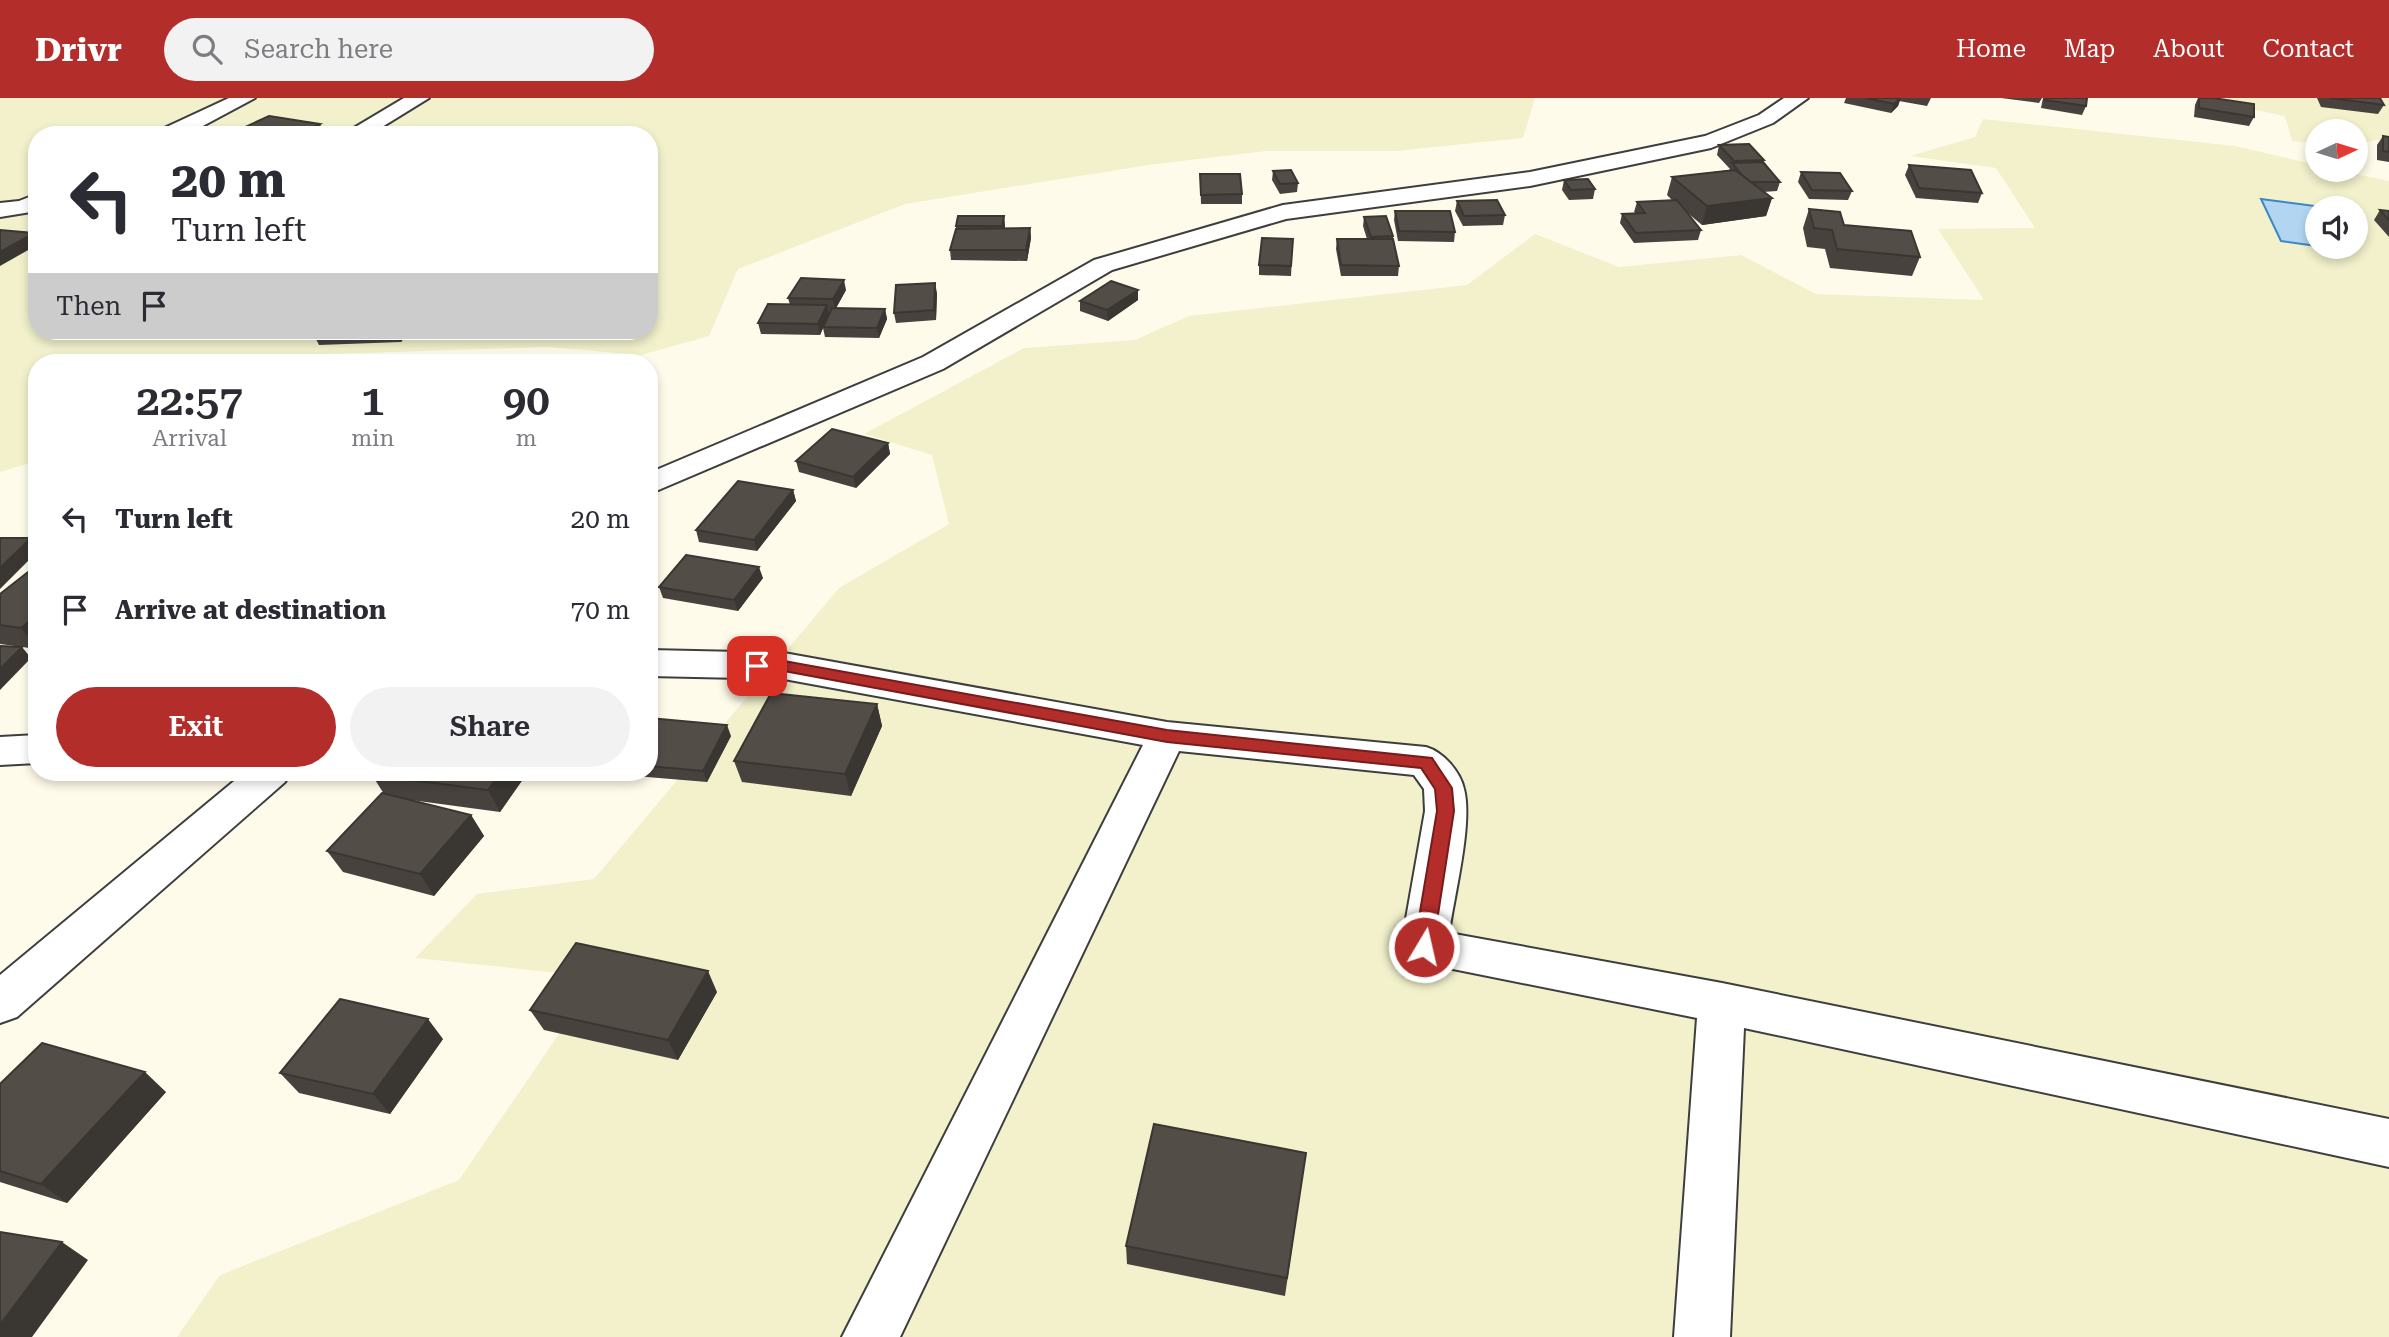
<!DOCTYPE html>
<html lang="en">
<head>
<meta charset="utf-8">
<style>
  :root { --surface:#fff; --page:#f2f2f3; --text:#2b2b33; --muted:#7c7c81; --accent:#b32d2b }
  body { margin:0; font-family:"Roboto Serif",serif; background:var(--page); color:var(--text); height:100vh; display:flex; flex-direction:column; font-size:26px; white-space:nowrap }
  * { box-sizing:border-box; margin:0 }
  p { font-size:23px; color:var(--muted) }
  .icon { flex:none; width:38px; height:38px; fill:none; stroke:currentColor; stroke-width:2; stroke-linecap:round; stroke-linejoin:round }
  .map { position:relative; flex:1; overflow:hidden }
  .sheet { position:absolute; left:28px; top:256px; width:630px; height:427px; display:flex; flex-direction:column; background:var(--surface); border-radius:28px; box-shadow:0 4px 10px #0003 }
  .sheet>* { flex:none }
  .guide { position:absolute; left:28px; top:28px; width:630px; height:214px; border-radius:28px; box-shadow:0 4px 10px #0003; background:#fff; color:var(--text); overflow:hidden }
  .needle { width:46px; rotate:86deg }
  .controls { position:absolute; left:2305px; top:21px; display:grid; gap:14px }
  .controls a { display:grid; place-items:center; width:63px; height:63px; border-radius:50%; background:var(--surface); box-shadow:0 4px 10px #0003; font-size:35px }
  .pin { position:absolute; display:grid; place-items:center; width:60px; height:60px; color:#fff; margin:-30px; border-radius:14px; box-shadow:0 4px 10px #0006 }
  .me { position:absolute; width:77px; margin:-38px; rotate:9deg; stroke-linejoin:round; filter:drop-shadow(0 0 5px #0008) }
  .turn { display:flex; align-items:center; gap:24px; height:147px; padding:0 28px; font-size:32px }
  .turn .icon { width:91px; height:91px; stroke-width:2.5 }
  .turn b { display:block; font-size:49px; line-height:60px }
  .then { display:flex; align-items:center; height:66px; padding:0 28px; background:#0003; gap:14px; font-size:26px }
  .eta { display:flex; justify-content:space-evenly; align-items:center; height:119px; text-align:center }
  .eta b { font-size:42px; font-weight:600; line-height:49px }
  .cta { display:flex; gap:14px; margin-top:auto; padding:14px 28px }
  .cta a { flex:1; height:80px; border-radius:42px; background:var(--accent); color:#fff; font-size:28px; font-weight:600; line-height:80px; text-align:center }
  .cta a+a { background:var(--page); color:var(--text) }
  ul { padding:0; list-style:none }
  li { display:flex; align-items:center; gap:21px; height:91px; padding:0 28px }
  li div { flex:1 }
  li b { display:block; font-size:26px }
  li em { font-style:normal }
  header { display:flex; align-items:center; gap:42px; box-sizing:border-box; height:98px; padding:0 35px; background:var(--accent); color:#fff }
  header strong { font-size:33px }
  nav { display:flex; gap:38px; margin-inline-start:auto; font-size:24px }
  .search { width:490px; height:63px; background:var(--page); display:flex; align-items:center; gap:18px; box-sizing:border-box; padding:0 24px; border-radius:38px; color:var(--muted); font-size:26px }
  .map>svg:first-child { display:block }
</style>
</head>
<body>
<header>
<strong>Drivr</strong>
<div class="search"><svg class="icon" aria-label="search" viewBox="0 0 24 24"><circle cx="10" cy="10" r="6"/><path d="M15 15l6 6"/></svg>Search here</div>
<nav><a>Home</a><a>Map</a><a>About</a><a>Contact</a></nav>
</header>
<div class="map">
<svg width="2389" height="1239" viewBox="0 0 2389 1239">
  <rect width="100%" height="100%" fill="#fefbea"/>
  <path fill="#f2f1cc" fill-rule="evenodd" d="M 0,0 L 1535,0 L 1523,40 L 1395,53 L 1266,53 L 1148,67 L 905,106 L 738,171 L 709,238 L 641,257 L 547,249 L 267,258 L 189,264 L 37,264 L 37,363 L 0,374 ZM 37,37 L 649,37 L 649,233 L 37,233 Z
    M 2194,0 L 2389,0 L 2389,40 L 2356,46 L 2356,33 L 2317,33 L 2317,46 L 2292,43 L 2285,18 Z
    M 1983,21 L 2235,48 L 2317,67 L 2317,72 L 2337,72 L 2389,83 L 2389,1239 L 177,1239 L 220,1177 L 459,1082 L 598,879 L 415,860 L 477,796 L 594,781 L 839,490 L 949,426 L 932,357 L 864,336 L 1024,250 L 1135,242 L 1189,218 L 1467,187 L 1535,136 L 1619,169 L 1741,157 L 1816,196 L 1984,202 L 1938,131 L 2035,130 L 1996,70 L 1910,58 L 1975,39 ZM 2317,110 L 2356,110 L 2356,149 L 2317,149 Z"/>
  <path fill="#b2d6f2" stroke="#3d87c5" stroke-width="2" d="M 2261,101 L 2330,110 L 2317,110 L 2317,148 L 2281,143 Z"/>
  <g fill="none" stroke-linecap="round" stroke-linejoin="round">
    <defs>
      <path id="minor" d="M 229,0 L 255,0 L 186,37 L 157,37 L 160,32 Z
        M 404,0 L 429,0 L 369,37 L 342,37 Z
        M 1784,0 L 1808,0 L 1773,25 L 1711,50 L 1530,88 L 1286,121 L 1112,172 L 943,271 L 649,396 L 649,375 L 923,259 L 1094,162 L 1283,107 L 1530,74 L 1705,38 L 1759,17 Z
        M 37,96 L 37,113 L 0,119 L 0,105 L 19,103 Z
        M 649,552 L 784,555 L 1167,624 L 1426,649 C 1443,654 1460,673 1464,691 C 1473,725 1454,798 1449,835 L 1722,885 L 2389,1021 L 2389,1069 L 1744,930 L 1730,1239 L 1674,1239 L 1697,920 L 1408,862 L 1401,849 L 1425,713 L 1424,691 L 1414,677 L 1179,653 L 900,1239 L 842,1239 L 1143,647 L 784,581 L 649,578 Z
        M 37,637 L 37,665 L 0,667 L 0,639 Z
        M 245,674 L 291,674 L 285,684 L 17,919 L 0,925 L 0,877 Z"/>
    </defs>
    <use href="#minor" stroke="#3e3e3e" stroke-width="4"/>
    <use href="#minor" fill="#fff" fill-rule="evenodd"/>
  </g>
  <path fill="#47423e" d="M 1846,0 L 1931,0 L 1927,8 L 1899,3 L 1898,8 L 1891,15 L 1844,5 Z
    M 2001,0 L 2042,0 L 2039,5 Z
    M 2043,0 L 2087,0 L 2086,8 L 2082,17 L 2041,10 Z
    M 2198,0 L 2213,0 L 2254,19 L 2249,28 L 2194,19 L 2195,7 Z
    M 2317,0 L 2380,0 L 2384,7 L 2378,16 L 2321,9 Z
    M 2383,38 L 2389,39 L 2389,64 L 2377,62 L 2377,47 Z
    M 1719,47 L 1764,62 L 1763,65 L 1780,84 L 1777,93 L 1763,94 L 1772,100 L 1766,118 L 1702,127 L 1684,112 L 1701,132 L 1698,142 L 1634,145 L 1620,125 L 1622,116 L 1636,115 L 1634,114 L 1637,104 L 1673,103 L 1667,97 L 1672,79 L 1729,72 L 1730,71 L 1717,57 Z
    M 1909,67 L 1982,95 L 1978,105 L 1916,100 L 1905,77 Z
    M 1273,73 L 1298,85 L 1297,94 L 1280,96 L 1272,82 Z
    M 1801,74 L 1852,93 L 1848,102 L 1809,101 L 1798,84 Z
    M 1200,76 L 1242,96 L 1242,106 L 1201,106 Z
    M 1564,82 L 1595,91 L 1593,101 L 1569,102 L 1562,92 Z
    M 1457,103 L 1505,117 L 1503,127 L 1463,128 L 1455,113 Z
    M 1809,111 L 1844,127 L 1920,159 L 1912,178 L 1830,170 L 1825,151 L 1807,149 L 1803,130 Z
    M 2380,112 L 2389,113 L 2389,139 L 2374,122 Z
    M 1395,113 L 1455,134 L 1454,144 L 1398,143 L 1394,122 Z
    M 1004,118 L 1005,130 L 1030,130 L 1031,140 L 1027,163 L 951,162 L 950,152 L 956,131 L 956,128 Z
    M 1364,119 L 1393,138 L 1393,141 L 1399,168 L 1398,178 L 1341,178 L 1336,151 L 1337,141 L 1367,141 L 1363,128 Z
    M 1293,141 L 1291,178 L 1259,177 L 1259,167 Z
    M 846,192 L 836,210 L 885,211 L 887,221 L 879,240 L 825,239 L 823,230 L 820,237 L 761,236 L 758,225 L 790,207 L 788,200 Z
    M 1138,192 L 1138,202 L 1108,223 L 1080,213 L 1080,203 Z
    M 937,195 L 936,222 L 896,225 L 894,215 Z
    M 312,233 L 409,233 L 401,244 L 319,247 Z
    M 888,345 L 890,356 L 856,390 L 799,374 L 796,363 Z
    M 793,392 L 796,403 L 757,453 L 699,444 L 696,432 Z
    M 37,467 L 37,551 L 0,546 L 0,496 Z
    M 763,480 L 738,513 L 663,500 L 659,489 Z
    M 877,606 L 882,628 L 851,698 L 742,684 L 734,663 Z
    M 649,620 L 731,638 L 707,684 L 623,677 L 621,674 L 649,674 Z
    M 375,674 L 528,674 L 500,714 L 411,702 L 471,717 L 484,738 L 434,798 L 343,774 L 327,753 L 384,696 L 372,677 Z
    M 717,894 L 678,962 L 544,932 L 530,912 Z
    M 443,941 L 390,1016 L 299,995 L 280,975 Z
    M 0,986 L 166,994 L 67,1105 L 0,1084 Z
    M 1306,1055 L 1285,1198 L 1127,1166 L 1126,1148 Z"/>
  <path fill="#3a3632" d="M 1901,0 L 1898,8 L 1891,15 L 1894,6 Z
    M 320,26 L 324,35 L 322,37 L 298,37 Z
    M 1772,100 L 1766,118 L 1702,127 L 1707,108 Z
    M 1004,118 L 1005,128 L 1003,138 L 1002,128 Z
    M 1030,130 L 1031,140 L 1027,163 L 1026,152 Z
    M 34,135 L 37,139 L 37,147 L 0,168 L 0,154 Z
    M 844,182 L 846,192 L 835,212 L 833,201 Z
    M 935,185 L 937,195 L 936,222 L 934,212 Z
    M 1138,192 L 1138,202 L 1108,223 L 1107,212 Z
    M 827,207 L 829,218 L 823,229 L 823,230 L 820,237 L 818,226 Z
    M 885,211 L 887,221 L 879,240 L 877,230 Z
    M 396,233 L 409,233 L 401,244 Z
    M 888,345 L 890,356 L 856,390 L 853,379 Z
    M 793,392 L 796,403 L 757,453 L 754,442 Z
    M 31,440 L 37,447 L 37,454 L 0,491 L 0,470 Z
    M 759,469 L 763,480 L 738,513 L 734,502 Z
    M 37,517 L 37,549 L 21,530 Z
    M 22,549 L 31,560 L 0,592 L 0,571 Z
    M 877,606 L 882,628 L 851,698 L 845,676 Z
    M 727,627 L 731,638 L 707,684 L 703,673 Z
    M 501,674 L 528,674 L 500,714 L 488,692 Z
    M 471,717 L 484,738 L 434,798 L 420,776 Z
    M 708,873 L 717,894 L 678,962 L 668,942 Z
    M 428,921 L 443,941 L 390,1016 L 373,996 Z
    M 145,974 L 166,994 L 67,1105 L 41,1086 Z
    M 62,1144 L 88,1162 L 32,1239 L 0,1239 L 0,1227 Z"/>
  <path fill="#534d48" stroke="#3a3632" stroke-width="2" d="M 1866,0 L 1900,0 L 1894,6 Z
    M 2046,0 L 2087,0 L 2086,8 L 2045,2 Z
    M 2199,0 L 2213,0 L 2254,6 L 2254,19 L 2199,10 Z
    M 2330,0 L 2380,0 L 2384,7 Z
    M 269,18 L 320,26 L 298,37 L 237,37 L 230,36 Z
    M 2383,38 L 2389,39 L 2389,54 L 2383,53 Z
    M 1749,46 L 1764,62 L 1734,63 L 1719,47 Z
    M 1763,64 L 1780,84 L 1751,84 L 1742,77 L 1732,65 Z
    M 1909,67 L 1971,72 L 1982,95 L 1919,90 Z
    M 1291,72 L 1298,85 L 1280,86 L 1273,73 Z
    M 1735,72 L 1772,100 L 1707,108 L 1672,79 Z
    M 1801,74 L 1840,75 L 1852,93 L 1812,92 Z
    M 1200,76 L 1240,76 L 1242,96 L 1201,97 Z
    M 1588,81 L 1595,91 L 1571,92 L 1564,82 Z
    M 1497,102 L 1505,117 L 1464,118 L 1457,103 Z
    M 1677,102 L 1701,132 L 1636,135 L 1622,116 L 1645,115 L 1637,104 Z
    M 1809,111 L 1840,114 L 1844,127 L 1911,133 L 1920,159 L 1837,151 L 1832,132 L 1814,130 Z
    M 2380,112 L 2389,113 L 2389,122 Z
    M 1395,113 L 1450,113 L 1455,134 L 1399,133 Z
    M 958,118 L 1004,118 L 1002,128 L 956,128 Z
    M 1386,118 L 1393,138 L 1371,139 L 1364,119 Z
    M 1030,130 L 1026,152 L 950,152 L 956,131 Z
    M 0,132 L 34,135 L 0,154 Z
    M 1262,140 L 1293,141 L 1291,168 L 1259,167 Z
    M 1337,141 L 1393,141 L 1399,168 L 1341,167 Z
    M 801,180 L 844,182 L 833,201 L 788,200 Z
    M 1111,183 L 1138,192 L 1107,212 L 1080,203 Z
    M 935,185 L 934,212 L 894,215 L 896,187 Z
    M 768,206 L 827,207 L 818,226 L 758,225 Z
    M 832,210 L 885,211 L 877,230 L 823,229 Z
    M 832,331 L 888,345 L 853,379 L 796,363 Z
    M 738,383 L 793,392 L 754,442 L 696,432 Z
    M 0,440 L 31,440 L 0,470 Z
    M 686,457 L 759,469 L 734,502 L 659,489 Z
    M 37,467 L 37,517 L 21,530 L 0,527 L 0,496 Z
    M 0,548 L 22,549 L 0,571 Z
    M 771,595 L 877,606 L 845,676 L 734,663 Z
    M 649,620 L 727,627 L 703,673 L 649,668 Z
    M 375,674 L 501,674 L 488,692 L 372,677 Z
    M 382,695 L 471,717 L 420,776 L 327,753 Z
    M 576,845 L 708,873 L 668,942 L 530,912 Z
    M 340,901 L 428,921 L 373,996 L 280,975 Z
    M 42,945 L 145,974 L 41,1086 L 0,1073 L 0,986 Z
    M 1154,1026 L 1306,1055 L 1287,1180 L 1126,1148 Z
    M 0,1134 L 62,1144 L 0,1227 Z"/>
  <path fill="#b32d2b" stroke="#741d1c" stroke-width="2" d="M 757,562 L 784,563 L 1167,632 L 1432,660 L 1452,690 L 1454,713 L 1433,849 L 1430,854 L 1417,854 L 1414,849 L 1437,713 L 1435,691 L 1421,670 L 1167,644 L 784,573 L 752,571 L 749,568 Z"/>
</svg>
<div class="controls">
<a><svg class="needle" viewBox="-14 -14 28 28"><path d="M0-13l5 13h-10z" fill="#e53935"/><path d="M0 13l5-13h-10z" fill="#7c7c81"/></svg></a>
<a><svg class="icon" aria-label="sound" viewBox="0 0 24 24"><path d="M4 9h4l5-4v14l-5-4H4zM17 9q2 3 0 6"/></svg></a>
</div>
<div class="pin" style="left:757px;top:568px;background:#d93025"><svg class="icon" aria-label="arrive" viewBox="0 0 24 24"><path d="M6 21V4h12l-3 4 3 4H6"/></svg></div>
<svg class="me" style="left:1424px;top:849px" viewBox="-20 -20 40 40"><circle r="17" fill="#b32d2b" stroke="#fff" stroke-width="3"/><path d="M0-11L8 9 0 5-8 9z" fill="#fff"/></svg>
<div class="guide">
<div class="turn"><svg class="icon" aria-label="left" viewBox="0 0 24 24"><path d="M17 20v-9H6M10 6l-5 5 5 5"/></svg><div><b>20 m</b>Turn left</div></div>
<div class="then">Then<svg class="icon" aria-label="arrive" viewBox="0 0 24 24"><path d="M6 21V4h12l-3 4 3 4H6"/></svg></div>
</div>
<section class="sheet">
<div class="eta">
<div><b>22:57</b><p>Arrival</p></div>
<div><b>1</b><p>min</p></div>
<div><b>90</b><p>m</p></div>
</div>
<ul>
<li><svg class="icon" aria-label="left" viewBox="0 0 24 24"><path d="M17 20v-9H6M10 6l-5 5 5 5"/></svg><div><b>Turn left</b></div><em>20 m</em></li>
<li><svg class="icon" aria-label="arrive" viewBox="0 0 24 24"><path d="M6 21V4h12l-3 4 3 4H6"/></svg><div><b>Arrive at destination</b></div><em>70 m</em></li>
</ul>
<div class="cta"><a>Exit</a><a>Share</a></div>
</section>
</div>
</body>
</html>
